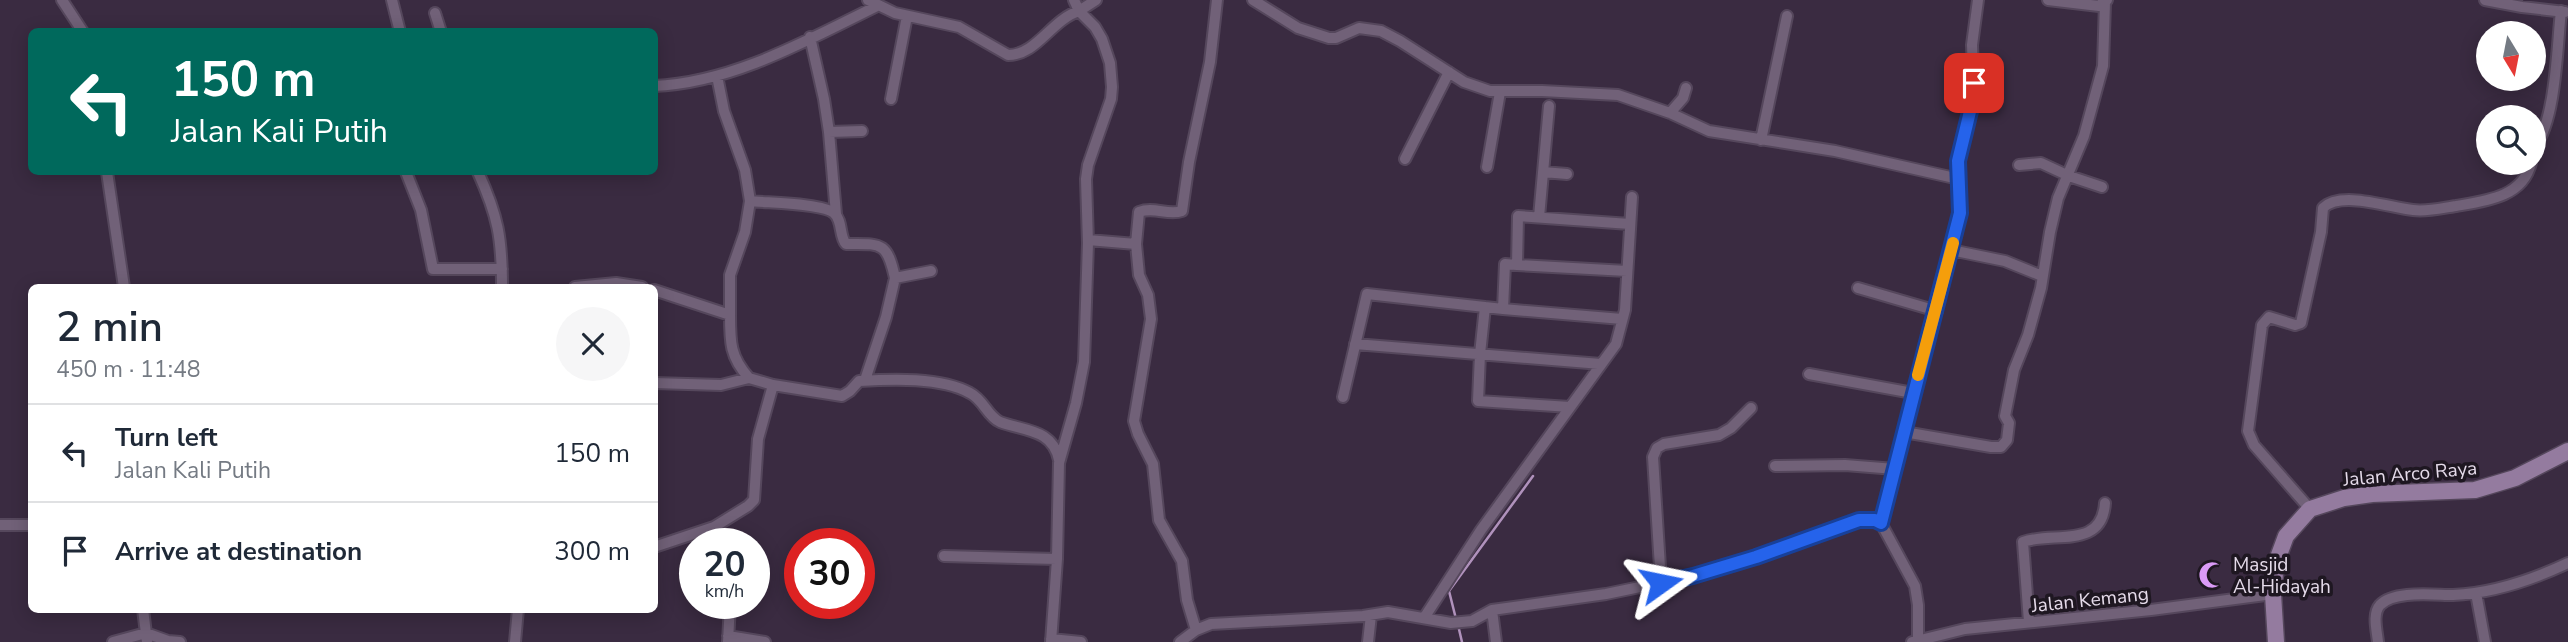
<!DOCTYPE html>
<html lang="en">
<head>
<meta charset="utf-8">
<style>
  :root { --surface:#fff; --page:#f6f6f7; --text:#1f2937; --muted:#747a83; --line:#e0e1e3 }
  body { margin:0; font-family:"Nunito Sans",sans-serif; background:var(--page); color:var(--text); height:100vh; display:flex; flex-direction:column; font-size:26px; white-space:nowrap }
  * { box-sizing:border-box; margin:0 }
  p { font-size:23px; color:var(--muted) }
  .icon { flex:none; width:38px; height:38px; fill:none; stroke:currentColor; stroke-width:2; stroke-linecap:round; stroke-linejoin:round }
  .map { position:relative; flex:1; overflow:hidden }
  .panel { position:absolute; left:28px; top:284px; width:630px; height:329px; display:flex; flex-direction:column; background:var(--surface); border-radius:10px; box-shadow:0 4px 18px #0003 }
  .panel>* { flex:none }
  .top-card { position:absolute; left:28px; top:28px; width:630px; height:147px; border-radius:10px; box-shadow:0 4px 18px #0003; background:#00695c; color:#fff; overflow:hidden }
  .needle { width:46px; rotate:170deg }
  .tools { position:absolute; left:2476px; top:21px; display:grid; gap:14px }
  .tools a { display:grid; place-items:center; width:70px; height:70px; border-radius:50%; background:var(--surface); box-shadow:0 4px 18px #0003; font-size:35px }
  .speed { position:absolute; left:679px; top:528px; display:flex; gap:14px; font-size:35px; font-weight:700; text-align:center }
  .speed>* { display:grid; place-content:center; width:91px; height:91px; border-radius:50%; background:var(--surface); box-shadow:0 4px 18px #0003; line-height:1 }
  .speed small { font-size:18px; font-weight:400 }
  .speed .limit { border:10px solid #d22; background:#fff; color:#111 }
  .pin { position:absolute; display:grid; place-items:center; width:60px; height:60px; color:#fff; margin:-30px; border-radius:14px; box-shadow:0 4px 10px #0006 }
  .me { position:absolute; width:77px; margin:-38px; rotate:78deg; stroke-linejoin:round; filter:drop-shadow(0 0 5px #0008) }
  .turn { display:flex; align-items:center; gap:24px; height:147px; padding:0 28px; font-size:32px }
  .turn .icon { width:91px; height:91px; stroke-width:2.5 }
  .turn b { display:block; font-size:49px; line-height:60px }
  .round { display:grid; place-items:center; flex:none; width:74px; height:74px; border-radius:37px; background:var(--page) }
  .head { display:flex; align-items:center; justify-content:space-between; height:119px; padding:0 28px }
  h1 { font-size:42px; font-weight:600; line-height:52px }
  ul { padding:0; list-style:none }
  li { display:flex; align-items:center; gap:21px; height:98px; padding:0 28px; border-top:2px solid var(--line) }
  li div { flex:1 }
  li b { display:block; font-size:26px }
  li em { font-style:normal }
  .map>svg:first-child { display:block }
</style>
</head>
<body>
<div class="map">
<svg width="2568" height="642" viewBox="0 0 2568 642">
  <rect width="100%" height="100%" fill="#3a2b41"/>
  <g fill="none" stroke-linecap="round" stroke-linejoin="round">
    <path stroke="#b092bc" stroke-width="2.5" d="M 1456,619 L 1449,591 L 1533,476
      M 1458,625 L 1462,642"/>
    <defs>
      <path id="minor" d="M 62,0 L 83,32
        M 392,0 L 400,32
        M 868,0 L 895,13 L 959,27 L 1008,55 C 1037,55 1051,20 1079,11 L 1095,27 L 1102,39 L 1110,63 L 1112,87 L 1111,99 L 1088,165 L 1086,179 L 1088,243 L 1084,362 L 1076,403 L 1059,463 L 1057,559 L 1051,642
        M 1074,0 L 1079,11 L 1096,0
        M 1253,0 L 1298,28 L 1329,38 L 1336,38 L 1359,28 L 1381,31 L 1400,41 L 1464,82 L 1490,91 L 1542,91 L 1618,95 L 1670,113 L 1709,131 L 1835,151 L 1959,179
        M 2048,0 L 2099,6 L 2107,0
        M 2485,0 L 2522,7 L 2565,12
        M 435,13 L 441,32
        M 810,37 L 824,99 L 829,132 L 862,131
        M 717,76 L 724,111 L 745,170 L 750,201 L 745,232 L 730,275 L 730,315
        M 654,86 C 732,83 808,40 877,6
        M 891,99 L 907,16
        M 1670,113 L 1683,98 L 1686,88
        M 829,132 L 836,214
        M 1761,140 L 1787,16
        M 2534,147 C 2556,123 2557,45 2561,11
        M 1405,159 L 1449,72
        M 2019,165 L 2041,163 L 2069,176 L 2102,187
        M 1487,167 L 1500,92
        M 107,172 L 124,287
        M 406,172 L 421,210 L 433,269 L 502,269
        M 478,172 C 498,216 502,238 502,287
        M 1543,172 L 1567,174
        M 750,201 C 767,203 822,203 834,213 C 843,221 839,236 846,244 C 881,244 887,241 895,278
        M 1539,217 L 1549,106
        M 1088,240 L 1136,244
        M 1951,250 L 2005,261 L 2042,276
        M 1517,265 L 1505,264 L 1503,309 L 1622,319
        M 1627,271 L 1517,265 L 1518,216 L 1630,224
        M 575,287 L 616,283 L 642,287
        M 1858,288 L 1937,311
        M 654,290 L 730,315 C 730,342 730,357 749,378
        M 1485,307 L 1480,354 L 1478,401 L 1570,407
        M 1355,344 L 1601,364
        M 1809,374 L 1913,393
        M 865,380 L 886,317 L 895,278 L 931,271
        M 654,383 L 721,385 L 749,378 L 773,385 L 842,396 L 850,391 L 859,381 C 892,379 941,377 970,393 C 984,400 987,416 1000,422 C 1024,431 1053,429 1059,460
        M 1343,397 L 1367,294 L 1503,309
        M 1904,432 L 1991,447 L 2001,447 L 2007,440 L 2009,423 L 2005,416 L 2014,370 L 2028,335 L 2041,288 L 2050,232 L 2058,198 L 2084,136 L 2103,66 L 2105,2
        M 1775,466 L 1845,465 L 1895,469
        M 2310,509 L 2254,445 L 2248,431 L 2262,325 L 2269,317 L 2295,325 L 2301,323 L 2321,232 L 2323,208 C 2341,190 2391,208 2413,210 C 2427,212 2442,208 2456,206 C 2486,201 2523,197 2531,163
        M 1881,523 L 1960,213 L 1958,161 L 1974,95 L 1972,45 L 1978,0
        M 1881,523 L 1915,586 L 1918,605 L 1918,640
        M 0,525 L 32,525
        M 720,544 L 714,527 L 748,506 L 754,500 L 758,439 L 773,385
        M 654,547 L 714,527
        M 944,556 L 1057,559
        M 1661,583 L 1653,457 L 1657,448 L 1664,444 L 1719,435 L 1731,428 L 1751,408
        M 2476,593 L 2485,642
        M 143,609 L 147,642
        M 1492,610 L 1496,642
        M 1424,618 L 1481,530 L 1616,344 L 1625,310 L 1632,197
        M 2029,622 L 2023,542 C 2053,531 2102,550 2105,503
        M 1196,630 L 1187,600 L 1182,561 L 1159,520 L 1153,464 L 1138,434 L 1134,421 L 1151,319 L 1148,295 L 1139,275 L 1136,244 L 1139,212 C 1154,206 1168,216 1182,211 L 1189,162 L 1210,62 L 1217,0
        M 728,636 L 765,642
        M 1051,639 L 1081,642
        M 113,642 L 146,633 L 168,641 L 180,642
        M 515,642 L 518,609
        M 728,642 L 730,604
        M 1180,642 L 1196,630 L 1211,624 L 1363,616 L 1388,612 L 1451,623 L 1472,621 L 1492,610 L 1606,594 L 1693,576 L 1756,557 L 1859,520 L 1875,520 L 1881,523
        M 1368,642 L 1371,615
        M 1912,642 L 1965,629 L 2151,610 L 2273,594
        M 2378,642 C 2377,631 2372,614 2380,605 C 2394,590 2434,595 2453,595 C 2494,593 2532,580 2568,563"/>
      <path id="secondary" d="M 2276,642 L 2273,594 L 2276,563 L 2286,536 L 2310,509 L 2344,498 L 2372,494 L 2475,490 L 2515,478 L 2568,451"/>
    </defs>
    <use href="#minor" stroke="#55475c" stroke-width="14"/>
    <use href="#secondary" stroke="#55475c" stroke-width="19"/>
    <use href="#minor" stroke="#716178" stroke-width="10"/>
    <use href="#secondary" stroke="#947b9f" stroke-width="16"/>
  </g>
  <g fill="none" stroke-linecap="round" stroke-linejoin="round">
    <defs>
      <path id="route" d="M 1661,583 L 1693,576 L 1756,557 L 1859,520 L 1875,520 L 1881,523 L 1960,213 L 1958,161 L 1974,95 L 1974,83"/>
    </defs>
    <use href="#route" stroke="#184099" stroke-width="18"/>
    <use href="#route" stroke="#2563eb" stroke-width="12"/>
    <path stroke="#f59e0b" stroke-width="12" d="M 1918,375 L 1953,243"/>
  </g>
  <defs>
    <symbol id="mosque-bare" viewBox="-9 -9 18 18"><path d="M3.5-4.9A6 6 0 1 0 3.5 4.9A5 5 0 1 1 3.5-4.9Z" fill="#da9af6" stroke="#1e1721" stroke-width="2.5" paint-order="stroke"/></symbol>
  </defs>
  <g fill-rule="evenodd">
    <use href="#mosque-bare" x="2193" y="556" width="38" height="38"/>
  </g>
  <g text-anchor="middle" stroke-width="7" stroke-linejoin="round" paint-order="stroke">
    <g font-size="19" fill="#e5dbea" stroke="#1e1721">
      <text transform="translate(2410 473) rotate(-5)" y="7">Jalan Arco Raya</text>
      <text transform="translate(2090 599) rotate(-6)" y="7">Jalan Kemang</text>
    </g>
    <g font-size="19" fill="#e5dbea" stroke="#1e1721" text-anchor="start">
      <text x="2233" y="571">Masjid<tspan x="2233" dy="22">Al-Hidayah</tspan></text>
    </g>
  </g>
</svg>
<div class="tools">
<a><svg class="needle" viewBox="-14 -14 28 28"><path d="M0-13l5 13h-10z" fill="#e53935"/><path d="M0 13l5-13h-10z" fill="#747a83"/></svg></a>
<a><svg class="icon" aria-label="search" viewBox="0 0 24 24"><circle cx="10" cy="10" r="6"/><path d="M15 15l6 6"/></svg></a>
</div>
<div class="speed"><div>20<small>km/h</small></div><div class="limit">30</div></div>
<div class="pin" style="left:1974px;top:83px;background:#d93025"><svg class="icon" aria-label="arrive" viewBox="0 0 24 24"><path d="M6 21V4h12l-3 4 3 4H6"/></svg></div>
<svg class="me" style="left:1661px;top:583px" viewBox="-20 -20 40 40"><path d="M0-17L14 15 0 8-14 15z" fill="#2563eb" stroke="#fff" stroke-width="4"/></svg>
<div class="top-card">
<div class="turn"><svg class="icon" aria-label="left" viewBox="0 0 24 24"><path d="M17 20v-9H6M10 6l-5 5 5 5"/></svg><div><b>150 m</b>Jalan Kali Putih</div></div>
</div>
<section class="panel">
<div class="head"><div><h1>2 min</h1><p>450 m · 11:48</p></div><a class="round"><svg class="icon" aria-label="close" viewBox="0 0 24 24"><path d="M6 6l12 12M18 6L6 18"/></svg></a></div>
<ul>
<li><svg class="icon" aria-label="left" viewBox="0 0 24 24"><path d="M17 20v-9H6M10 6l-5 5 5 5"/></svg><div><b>Turn left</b><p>Jalan Kali Putih</p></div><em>150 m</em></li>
<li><svg class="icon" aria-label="arrive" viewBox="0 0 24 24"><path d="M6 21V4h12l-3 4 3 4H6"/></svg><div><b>Arrive at destination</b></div><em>300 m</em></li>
</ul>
</section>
</div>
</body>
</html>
